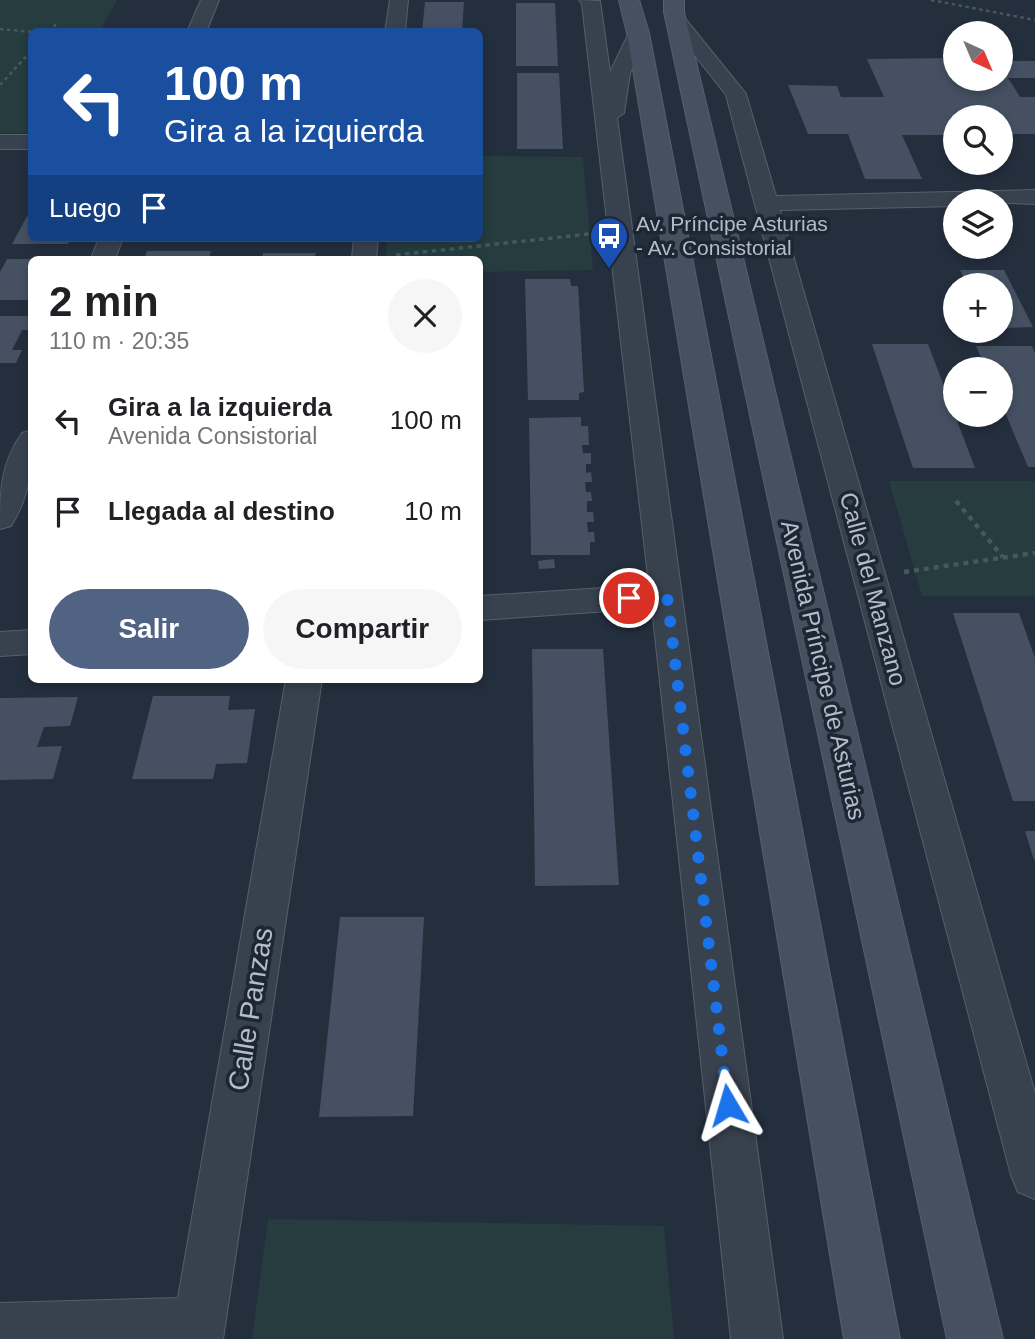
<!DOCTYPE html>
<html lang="es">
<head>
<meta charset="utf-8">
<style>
  :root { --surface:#fff; --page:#f6f6f6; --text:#202124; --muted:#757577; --accent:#506383 }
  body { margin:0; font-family:Helvetica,sans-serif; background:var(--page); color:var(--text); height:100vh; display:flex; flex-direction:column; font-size:26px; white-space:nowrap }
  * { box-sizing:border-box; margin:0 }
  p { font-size:23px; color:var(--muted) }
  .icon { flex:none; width:38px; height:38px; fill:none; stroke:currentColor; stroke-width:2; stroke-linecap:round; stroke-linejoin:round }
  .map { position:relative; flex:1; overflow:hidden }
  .side { position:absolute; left:28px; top:256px; width:455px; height:427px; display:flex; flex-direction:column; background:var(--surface); border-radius:10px; box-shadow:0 4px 10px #0003 }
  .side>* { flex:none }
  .hud { position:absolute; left:28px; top:28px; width:455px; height:214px; border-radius:10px; box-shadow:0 4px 10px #0003; background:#1a4fa0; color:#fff; overflow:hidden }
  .needle { width:46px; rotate:136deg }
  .controls { position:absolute; left:943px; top:21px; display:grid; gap:14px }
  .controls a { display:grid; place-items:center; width:70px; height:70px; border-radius:50%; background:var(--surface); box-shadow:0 4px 10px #0003; font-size:35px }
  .pin { position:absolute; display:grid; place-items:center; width:60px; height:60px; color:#fff; margin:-30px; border:4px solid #fff; border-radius:50%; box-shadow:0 2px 7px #0007 }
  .me { position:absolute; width:77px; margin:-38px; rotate:353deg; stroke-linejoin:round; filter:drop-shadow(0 0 5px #0008) }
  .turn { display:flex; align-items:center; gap:24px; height:147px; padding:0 21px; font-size:32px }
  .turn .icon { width:91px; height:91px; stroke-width:2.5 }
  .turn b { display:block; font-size:49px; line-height:60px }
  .then { display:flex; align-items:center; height:66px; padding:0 21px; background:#0003; gap:14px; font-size:26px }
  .round { display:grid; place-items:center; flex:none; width:74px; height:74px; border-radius:37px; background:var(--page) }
  .headline { display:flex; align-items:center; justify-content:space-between; height:119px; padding:0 21px }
  h1 { font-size:42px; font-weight:700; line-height:52px }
  .primary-button { display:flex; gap:14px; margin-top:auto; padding:14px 21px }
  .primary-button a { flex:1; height:80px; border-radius:42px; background:var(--accent); color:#fff; font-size:28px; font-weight:700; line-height:80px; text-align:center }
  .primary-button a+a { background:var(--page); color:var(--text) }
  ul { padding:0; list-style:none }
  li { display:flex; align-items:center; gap:21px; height:91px; padding:0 21px }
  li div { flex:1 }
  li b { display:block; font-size:26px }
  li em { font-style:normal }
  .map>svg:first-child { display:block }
</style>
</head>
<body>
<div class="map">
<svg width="1035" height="1339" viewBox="0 0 1035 1339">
  <rect width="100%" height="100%" fill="#242f3e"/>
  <path fill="#263c3f" d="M 0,0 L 117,0 L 100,31 L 32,32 L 31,133 L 0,133 Z
    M 480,156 L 583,157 L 593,270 L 480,272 L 480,259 L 385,259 L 388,238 L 480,238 Z
    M 889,481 L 1035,481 L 1035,596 L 922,596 Z
    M 268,1219 L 664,1226 L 674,1339 L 252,1339 Z"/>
  <path fill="#455162" d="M 425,2 L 464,2 L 462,32 L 422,32 Z
    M 516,3 L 555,3 L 558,66 L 516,66 Z
    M 956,58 L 956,79 L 1001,79 L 1001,61 L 1035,61 L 1035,78 L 1008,78 L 1020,97 L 1035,97 L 1035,134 L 1001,134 L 1001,117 L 956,117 L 956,140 L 952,135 L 902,135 L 922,179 L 865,179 L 848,134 L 808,134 L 788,85 L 837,86 L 841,97 L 884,97 L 867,59 Z
    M 517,73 L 559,73 L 563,149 L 517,149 Z
    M 32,207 L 32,238 L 71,238 L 68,244 L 12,244 Z
    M 147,251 L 211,251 L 209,259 L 144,259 Z
    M 263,253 L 316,253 L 314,259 L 262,259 Z
    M 7,259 L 32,259 L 32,300 L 0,300 L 0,272 Z
    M 960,270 L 1004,270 L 1033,327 L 1001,328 L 1001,285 L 967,285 Z
    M 525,279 L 570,279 L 571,286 L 578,286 L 584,392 L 579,393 L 579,400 L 528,400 Z
    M 0,316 L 32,316 L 32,330 L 22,330 L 12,350 L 22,350 L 16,363 L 0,363 Z
    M 872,344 L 928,344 L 975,468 L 913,468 Z
    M 976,346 L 1032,346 L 1035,353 L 1035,467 L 1028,467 L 1001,403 L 1001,369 L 986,369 Z
    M 581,417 L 581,426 L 588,426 L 589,445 L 582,445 L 583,453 L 591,453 L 591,464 L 586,464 L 586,473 L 591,472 L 592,482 L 585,482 L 586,492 L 591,492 L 592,501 L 587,501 L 587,512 L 593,512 L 594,522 L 587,522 L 588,532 L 594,532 L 595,542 L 590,542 L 590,555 L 531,555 L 529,418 Z
    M 554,559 L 555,568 L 539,569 L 538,561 Z
    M 953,613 L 1019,613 L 1035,658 L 1035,801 L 1013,801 Z
    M 532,649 L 603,649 L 619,885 L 535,886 Z
    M 153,696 L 230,696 L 228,710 L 255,709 L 247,763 L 216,764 L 213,779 L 132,779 Z
    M 78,697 L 70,726 L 44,727 L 37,747 L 62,746 L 53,779 L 0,780 L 0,698 Z
    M 1025,831 L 1035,831 L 1035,860 L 1034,860 Z
    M 340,917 L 424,917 L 413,1116 L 319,1117 Z"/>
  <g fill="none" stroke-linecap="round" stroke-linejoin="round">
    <defs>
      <path id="street" d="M 201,0 L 219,0 L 206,32 L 187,32 Z
        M 390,0 L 408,0 L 405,32 L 385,32 Z
        M 579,0 L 600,1 L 610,72 L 631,29 L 645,29 L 648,33 L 630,73 L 624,113 L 617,118 L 783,1339 L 731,1339 L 652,608 L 480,620 L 480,596 L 649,585 L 582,4 Z
        M 676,14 L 683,16 L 746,94 L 776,196 L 1035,190 L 1035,204 L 956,201 L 956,206 L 780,210 L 1035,1093 L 1035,1199 L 1018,1192 L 1011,1175 L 726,95 L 667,20 Z
        M 0,135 L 32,135 L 32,149 L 0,149 Z
        M 99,238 L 123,238 L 115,259 L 91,259 Z
        M 354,238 L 378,238 L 376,259 L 352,259 Z
        M 32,430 C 32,466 31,494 11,526 L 0,529 C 0,493 0,464 22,433 Z
        M 32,630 L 32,654 L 0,656 L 0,632 Z
        M 286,679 L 322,679 L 223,1339 L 0,1339 L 0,1303 L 178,1298 Z"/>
      <path id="secondary" d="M 619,0 L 639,0 L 649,33 L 900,1339 L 844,1339 L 627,33 Z
        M 664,0 L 684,0 L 684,12 L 1003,1339 L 947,1339 L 664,12 Z"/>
    </defs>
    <use href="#street" stroke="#565f6c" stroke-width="2"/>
    <use href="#secondary" stroke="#565f6c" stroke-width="2"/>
    <path stroke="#44595c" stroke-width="2.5" stroke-dasharray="3.5 3.5" stroke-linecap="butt" d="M 931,0 L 1035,20
      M 0,29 L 32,32
      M 49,32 L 57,23
      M 0,85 L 32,50"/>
    <path stroke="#44595c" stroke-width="3.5" stroke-dasharray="4.5 4.5" stroke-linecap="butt" d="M 456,238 L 461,248
      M 396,255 L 589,234"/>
    <path stroke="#44595c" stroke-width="4.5" stroke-dasharray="5 5" stroke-linecap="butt" d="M 956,501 L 1003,557
      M 904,572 L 1035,553"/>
    <use href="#street" fill="#38414e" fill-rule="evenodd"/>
    <use href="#secondary" fill="#465061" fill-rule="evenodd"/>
  </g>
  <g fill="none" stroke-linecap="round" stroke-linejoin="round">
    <path stroke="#1a73e8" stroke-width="12" stroke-dasharray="0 21.6" d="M 629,598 L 667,595 L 728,1105"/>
  </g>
  <defs>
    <symbol id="bus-pin" viewBox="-11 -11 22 30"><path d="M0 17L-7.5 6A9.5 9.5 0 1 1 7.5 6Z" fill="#1a4fb4" stroke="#1d2633"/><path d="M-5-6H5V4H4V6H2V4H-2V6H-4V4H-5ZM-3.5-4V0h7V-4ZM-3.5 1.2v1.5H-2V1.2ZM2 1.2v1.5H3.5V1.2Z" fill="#fff"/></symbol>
  </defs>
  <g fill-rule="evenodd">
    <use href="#bus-pin" x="587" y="214" width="44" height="60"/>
  </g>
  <g text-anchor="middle" stroke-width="7" stroke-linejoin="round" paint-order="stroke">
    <g font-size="21" fill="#b4bcc9" stroke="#1d2633" text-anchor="start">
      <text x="636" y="231">Av. Príncipe Asturias<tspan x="636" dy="24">- Av. Consistorial</tspan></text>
    </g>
    <g font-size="24" fill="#b4bcc9" stroke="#1d2633">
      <text transform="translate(873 589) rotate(75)" y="8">Calle del Manzano</text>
      <text transform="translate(823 670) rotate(77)" y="8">Avenida Príncipe de Asturias</text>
    </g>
    <g font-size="28" fill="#b4bcc9" stroke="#1d2633">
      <text transform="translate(250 1009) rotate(-81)" y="10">Calle Panzas</text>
    </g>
  </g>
</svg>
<div class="controls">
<a><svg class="needle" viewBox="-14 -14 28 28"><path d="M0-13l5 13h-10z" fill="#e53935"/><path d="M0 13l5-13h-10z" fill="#757577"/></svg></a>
<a><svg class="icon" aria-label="search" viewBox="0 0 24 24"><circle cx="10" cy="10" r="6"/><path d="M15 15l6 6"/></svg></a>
<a><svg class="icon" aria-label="layers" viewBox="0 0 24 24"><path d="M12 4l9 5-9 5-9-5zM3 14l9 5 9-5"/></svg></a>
<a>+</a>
<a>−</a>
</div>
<div class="pin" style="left:629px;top:598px;background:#d93025"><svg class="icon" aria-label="arrive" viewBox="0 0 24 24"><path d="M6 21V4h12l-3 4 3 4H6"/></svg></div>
<svg class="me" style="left:728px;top:1105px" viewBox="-20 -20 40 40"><path d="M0-17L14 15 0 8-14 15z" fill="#1a73e8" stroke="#fff" stroke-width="4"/></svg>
<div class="hud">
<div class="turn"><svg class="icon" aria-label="left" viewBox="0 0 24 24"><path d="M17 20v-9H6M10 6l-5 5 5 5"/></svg><div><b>100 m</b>Gira a la izquierda</div></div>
<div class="then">Luego<svg class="icon" aria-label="arrive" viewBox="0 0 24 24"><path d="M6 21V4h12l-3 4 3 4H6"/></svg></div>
</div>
<section class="side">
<div class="headline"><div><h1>2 min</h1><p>110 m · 20:35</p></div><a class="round"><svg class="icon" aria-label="close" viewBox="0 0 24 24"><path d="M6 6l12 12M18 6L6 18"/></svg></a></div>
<ul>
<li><svg class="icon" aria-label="left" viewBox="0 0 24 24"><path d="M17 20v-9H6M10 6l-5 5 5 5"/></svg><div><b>Gira a la izquierda</b><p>Avenida Consistorial</p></div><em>100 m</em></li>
<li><svg class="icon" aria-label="arrive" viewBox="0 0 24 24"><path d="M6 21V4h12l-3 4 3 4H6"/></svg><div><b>Llegada al destino</b></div><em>10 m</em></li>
</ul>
<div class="primary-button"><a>Salir</a><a>Compartir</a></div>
</section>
</div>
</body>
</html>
